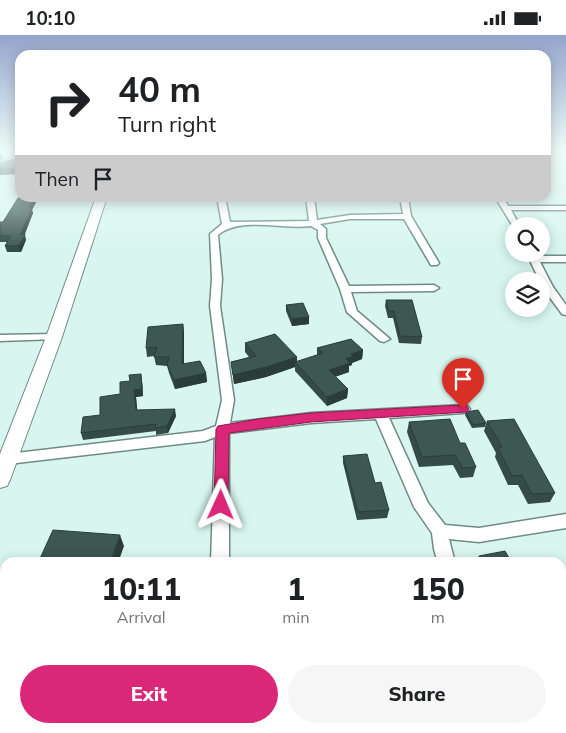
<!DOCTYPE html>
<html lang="en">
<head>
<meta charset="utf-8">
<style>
  :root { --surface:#fff; --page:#f6f6f6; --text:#202124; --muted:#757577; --accent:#db2777 }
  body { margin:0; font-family:Mulish,sans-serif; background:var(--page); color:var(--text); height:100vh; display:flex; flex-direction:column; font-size:19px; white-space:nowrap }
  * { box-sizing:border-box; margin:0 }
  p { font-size:16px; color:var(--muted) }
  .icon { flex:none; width:28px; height:28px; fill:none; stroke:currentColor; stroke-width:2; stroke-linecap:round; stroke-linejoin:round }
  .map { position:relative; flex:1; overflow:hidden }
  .sheet { position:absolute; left:0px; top:522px; width:566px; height:176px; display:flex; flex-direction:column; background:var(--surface); border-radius:15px 15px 0 0; box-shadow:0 2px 12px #0003 }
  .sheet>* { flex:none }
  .banner { position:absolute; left:15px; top:15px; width:536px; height:152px; border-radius:15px; box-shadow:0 2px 12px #0003; background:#fff; color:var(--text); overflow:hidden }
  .buttons { position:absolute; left:505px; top:182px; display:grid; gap:10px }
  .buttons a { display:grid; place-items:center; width:45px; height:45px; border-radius:50%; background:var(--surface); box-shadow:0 2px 12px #0003; font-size:25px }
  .pin { position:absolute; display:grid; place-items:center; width:42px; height:42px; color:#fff; margin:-51px -21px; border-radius:50% 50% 50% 0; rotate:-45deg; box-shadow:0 0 5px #0007 }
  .pin .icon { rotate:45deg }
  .me { position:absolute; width:55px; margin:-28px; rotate:1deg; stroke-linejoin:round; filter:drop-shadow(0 0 4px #0008) }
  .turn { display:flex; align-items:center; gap:18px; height:105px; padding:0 20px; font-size:22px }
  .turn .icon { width:65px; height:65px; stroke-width:2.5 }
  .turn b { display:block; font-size:35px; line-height:42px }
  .then { display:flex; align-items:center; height:48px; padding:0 20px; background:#0003; gap:10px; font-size:19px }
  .eta { display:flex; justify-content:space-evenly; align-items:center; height:85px; text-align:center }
  .eta b { font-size:30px; font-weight:800; line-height:35px }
  .primary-button { display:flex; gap:10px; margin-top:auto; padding:10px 20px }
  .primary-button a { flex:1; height:58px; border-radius:30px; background:var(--accent); color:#fff; font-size:20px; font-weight:800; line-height:58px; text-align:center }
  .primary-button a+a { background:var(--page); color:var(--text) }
  .status { display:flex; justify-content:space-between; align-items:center; height:35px; padding:0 25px; background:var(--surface); direction:ltr }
  .status svg { height:14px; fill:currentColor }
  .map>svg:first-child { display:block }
</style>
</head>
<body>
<div class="status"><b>10:10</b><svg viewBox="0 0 49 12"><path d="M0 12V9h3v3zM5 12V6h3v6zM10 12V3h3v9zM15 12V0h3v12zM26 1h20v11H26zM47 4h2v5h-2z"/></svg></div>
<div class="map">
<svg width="566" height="698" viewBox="0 0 566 698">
  <rect width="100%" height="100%" fill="#d8f6ef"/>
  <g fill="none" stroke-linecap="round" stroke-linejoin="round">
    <defs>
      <path id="minor" d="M 20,119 L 20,124 L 0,132 L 0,127 Z
        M 217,162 L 225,162 L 230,187 L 309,186 L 306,162 L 314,162 L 317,185 L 350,180 L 403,179 L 400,162 L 408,162 L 411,181 L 439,228 L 437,230 L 431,230 L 404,184 L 350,184 L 320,189 L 326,194 L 326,203 L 349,251 L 434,250 L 439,253 L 434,256 L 351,257 L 357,276 L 390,304 L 384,307 L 380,306 L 347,277 L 340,254 L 318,203 L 318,195 L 311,191 C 284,195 239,181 218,200 L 222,244 L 220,271 L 234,365 L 230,388 L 311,378 L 463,370 L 468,371 L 470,374 L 468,377 L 463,378 L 389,383 L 428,468 L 445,490 L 479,493 L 566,479 L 566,493 L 479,507 L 449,504 L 455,528 L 438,528 L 434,514 L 432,498 L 414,472 L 376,384 L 311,388 L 229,398 L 229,528 L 211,528 L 215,402 L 205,406 L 8,429 L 3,428 L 1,424 L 3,420 L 8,419 L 203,396 L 216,391 L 222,365 L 210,271 L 212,244 L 210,199 L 222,189 Z
        M 495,162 L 503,162 L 508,171 L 566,171 L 566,175 L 511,175 L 520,191 L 514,191 L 514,193 Z
        M 527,219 L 536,219 L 538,221 L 566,221 L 566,227 L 540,227 L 553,252 L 566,270 L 566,280 L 562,279 L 543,253 Z
        M 54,299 L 60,302 L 58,304 L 0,306 L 0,300 Z
        M 566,685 L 566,698 L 534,698 L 532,694 L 561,694 L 561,686 Z
        M 206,694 L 228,694 L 228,698 L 206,698 Z"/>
      <path id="secondary" d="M 96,162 L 107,162 L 62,302 L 10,445 L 7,451 L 0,453 L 0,419 L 46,302 Z"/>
    </defs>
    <use href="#minor" stroke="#708b85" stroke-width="3"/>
    <use href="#secondary" stroke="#708b85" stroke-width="2"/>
    <use href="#minor" fill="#fff" fill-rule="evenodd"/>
    <use href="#secondary" fill="#fff" fill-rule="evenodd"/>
  </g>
  <path fill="#344b47" d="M 20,122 L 20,139 L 0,140 L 0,128 Z
    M 36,167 L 32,175 L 33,178 L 25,199 L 26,205 L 21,217 L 7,217 L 5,211 L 7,207 L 0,207 L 0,187 L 3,187 Z
    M 386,265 L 422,302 L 421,309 L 399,308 L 393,283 L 388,283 L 385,271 Z
    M 286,270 L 309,282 L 309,289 L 292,291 L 286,276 Z
    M 183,289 L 184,298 L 184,329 L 206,338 L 207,347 L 175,354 L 169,338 L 167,331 L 156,330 L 154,321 L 147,322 L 146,313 Z
    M 245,308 L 297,327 L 317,320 L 317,313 L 363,315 L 362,324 L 352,328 L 352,330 L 349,331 L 349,337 L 335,342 L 348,354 L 347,363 L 327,371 L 295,336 L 295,332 L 266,342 L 234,349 L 231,327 L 249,322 L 245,317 Z
    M 142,346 L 143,361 L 136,362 L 137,375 L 176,381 L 168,398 L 156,400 L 156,396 L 83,405 L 81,398 L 100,380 L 120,359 Z
    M 466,377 L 486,388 L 485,392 L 472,393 L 465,380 Z
    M 487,386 L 555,458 L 550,467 L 528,469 L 518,450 L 508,450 L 495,422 L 496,418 L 484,396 Z
    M 409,387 L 460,408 L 476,432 L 473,442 L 460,443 L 453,430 L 419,432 L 407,397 Z
    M 343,421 L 375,448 L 389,475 L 387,483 L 357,485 L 343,428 Z
    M 479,521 L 512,528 L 477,528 Z
    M 561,553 L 566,605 L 561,606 Z"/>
  <path fill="#2b3d39" d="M 2,119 L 3,124 L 0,125 L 0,120 Z
    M 34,162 L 36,167 L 32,175 L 33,178 L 24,200 L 26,205 L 21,217 L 19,211 L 20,200 L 29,173 Z
    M 309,282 L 309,289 L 292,291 L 292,284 Z
    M 183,289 L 184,298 L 184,338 L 182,329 Z
    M 363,315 L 362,324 L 352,328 L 352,330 L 349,331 L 349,337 L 328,344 L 329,335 L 346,324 L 351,319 Z
    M 297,322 L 297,329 L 295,327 L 295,332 L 266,342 L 234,349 L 233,340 Z
    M 206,338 L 207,347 L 175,354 L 174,345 Z
    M 141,339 L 142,346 L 143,361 L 136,362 L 138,382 L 136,375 L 134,355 Z
    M 348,354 L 347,363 L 327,371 L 327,362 Z
    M 175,374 L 176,381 L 168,398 L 167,391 Z
    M 120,500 L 124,511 L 118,528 L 110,528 Z
    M 564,599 L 566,599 L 566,605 L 561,606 L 561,604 Z
    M 188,694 L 191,694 L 191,698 L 188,698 Z"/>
  <path fill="#3d5752" stroke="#2b3d39" d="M 20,122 L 20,134 L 0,134 L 0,128 Z
    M 34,162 L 29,173 L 32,173 L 20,200 L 25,199 L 19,211 L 5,211 L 11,201 L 0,201 L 0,187 L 3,187 L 18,163 Z
    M 386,265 L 412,265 L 422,302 L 400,301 L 394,276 L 389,276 Z
    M 303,268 L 309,282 L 292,284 L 286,270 Z
    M 183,289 L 182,329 L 200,326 L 206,338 L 174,345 L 167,329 L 169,322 L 154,322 L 157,312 L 146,313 L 148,292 Z
    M 275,299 L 297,322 L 266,332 L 233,340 L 231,327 L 256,321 L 245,308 Z
    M 351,304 L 363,315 L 351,319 L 353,321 L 346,324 L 350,328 L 329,335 L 348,354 L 327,362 L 295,327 L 323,318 L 317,313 Z
    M 141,339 L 142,354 L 134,355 L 136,375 L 175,374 L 167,391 L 155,393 L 156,389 L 81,398 L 83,382 L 100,380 L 100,362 L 120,359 L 120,347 L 130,346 L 129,340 Z
    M 478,375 L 486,388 L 473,390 L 466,377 Z
    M 450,384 L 460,408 L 465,408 L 476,432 L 463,433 L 455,420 L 422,422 L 409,387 Z
    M 514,384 L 555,458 L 532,459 L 522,440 L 512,441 L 498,413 L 502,412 L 487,386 Z
    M 367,419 L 375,448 L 381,447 L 389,475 L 358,477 L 343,421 Z
    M 53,495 L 120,500 L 110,528 L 38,528 Z
    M 505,516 L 512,528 L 482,528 L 479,521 Z
    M 561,553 L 563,553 L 566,558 L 566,599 L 564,599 L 561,595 Z
    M 100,694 L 188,694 L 188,698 L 100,698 Z"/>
  <linearGradient id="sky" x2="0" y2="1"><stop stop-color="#94a4cb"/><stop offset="0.54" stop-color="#edfbf8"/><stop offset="1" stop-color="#edfbf8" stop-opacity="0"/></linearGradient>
  <rect width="566" height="214" fill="url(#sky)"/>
  <path fill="#db2777" stroke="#8e194d" d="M 463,370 L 467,371 L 469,374 L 467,377 L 311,387 L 229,398 L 228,470 L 226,475 L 221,476 L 216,475 L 214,470 L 216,394 L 218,391 L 258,384 L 311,378 Z"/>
</svg>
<div class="buttons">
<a><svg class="icon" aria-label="search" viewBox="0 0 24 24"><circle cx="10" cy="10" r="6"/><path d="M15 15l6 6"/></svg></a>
<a><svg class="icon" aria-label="layers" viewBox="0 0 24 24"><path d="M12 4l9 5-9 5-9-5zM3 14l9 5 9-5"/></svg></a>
</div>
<div class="pin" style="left:463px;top:374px;background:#d93025"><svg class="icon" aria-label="arrive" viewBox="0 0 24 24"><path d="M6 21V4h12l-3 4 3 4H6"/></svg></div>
<svg class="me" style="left:221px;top:470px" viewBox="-20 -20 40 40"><path d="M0-17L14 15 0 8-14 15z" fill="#db2777" stroke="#fff" stroke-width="4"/></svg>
<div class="banner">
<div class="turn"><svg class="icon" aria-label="right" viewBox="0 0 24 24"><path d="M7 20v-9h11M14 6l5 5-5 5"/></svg><div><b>40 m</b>Turn right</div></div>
<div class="then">Then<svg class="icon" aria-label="arrive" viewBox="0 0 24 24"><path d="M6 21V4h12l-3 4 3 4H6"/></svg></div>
</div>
<section class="sheet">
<div class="eta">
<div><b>10:11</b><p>Arrival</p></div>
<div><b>1</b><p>min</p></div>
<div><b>150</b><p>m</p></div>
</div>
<div class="primary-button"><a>Exit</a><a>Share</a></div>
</section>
</div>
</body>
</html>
